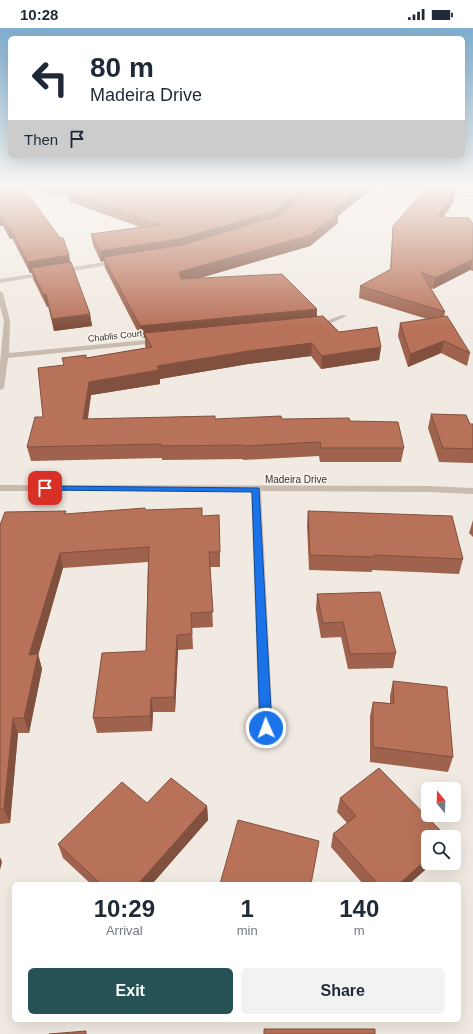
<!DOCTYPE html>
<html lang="en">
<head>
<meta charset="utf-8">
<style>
  :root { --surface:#fff; --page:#f2f2f3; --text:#1f2937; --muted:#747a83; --accent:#265155 }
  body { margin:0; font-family:Arial,sans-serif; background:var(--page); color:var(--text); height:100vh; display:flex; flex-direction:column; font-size:15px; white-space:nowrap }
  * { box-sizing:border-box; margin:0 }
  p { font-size:13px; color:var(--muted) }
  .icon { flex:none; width:22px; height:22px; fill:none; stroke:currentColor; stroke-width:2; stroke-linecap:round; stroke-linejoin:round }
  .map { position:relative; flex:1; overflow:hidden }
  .sheet { position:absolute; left:12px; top:854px; width:449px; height:140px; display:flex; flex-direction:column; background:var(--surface); border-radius:6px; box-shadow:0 4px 16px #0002 }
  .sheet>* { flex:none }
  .banner { position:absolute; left:8px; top:8px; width:457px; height:122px; border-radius:6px; box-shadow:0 4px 16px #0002; background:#fff; color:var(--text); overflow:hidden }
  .needle { width:26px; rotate:341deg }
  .buttons { position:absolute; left:421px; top:754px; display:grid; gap:8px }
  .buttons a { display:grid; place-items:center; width:40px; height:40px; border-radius:6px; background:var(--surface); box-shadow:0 4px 16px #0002; font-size:20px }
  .pin { position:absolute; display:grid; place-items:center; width:34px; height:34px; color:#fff; margin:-17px; border-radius:8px; box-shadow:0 2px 6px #0006 }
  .me { position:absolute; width:44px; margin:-22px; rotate:358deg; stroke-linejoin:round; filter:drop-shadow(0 0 3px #0008) }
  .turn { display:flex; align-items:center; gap:14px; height:84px; padding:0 16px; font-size:18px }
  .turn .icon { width:52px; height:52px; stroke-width:2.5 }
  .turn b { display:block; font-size:28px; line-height:34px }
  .then { display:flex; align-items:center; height:38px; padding:0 16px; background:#0003; gap:8px; font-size:15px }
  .eta { display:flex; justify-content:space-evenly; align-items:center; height:68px; text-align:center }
  .eta b { font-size:24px; font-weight:700; line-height:28px }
  .button { display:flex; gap:8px; margin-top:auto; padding:8px 16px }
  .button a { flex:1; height:46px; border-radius:6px; background:var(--accent); color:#fff; font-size:16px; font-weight:700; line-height:46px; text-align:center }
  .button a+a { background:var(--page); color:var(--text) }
  .status { display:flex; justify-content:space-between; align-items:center; height:28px; padding:0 20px; background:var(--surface); direction:ltr }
  .status svg { height:11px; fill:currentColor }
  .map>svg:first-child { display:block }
</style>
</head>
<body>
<div class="status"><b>10:28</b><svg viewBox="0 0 49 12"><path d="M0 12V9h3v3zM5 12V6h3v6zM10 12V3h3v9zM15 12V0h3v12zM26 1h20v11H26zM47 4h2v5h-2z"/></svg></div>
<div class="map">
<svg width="473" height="1006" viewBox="0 0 473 1006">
  <rect width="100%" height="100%" fill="#f1eae2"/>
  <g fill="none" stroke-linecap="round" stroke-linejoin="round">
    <path fill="#c8bbaf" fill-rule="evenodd" d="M 355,158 L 473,167 L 473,169 L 406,165 Z
      M 118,232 L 121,234 L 120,235 L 61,245 L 58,243 L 61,241 Z
      M 45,244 L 47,245 L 47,247 L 0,255 L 0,251 Z
      M 0,263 L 3,265 L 10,293 L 9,325 L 157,311 L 160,313 L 157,315 L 8,330 L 4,360 L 0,362 L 0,336 L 4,293 L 0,278 Z
      M 342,287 L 347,288 L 327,297 L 318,299 L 315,297 Z
      M 0,457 L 430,458 L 473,460 L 473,466 L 430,464 L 261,463 L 273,700 L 271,704 L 266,706 L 261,704 L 259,700 L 251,463 L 0,463 Z"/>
  </g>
  <path fill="#9e624d" d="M 0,158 L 70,234 L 90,286 L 92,298 L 54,303 L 48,278 L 47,279 L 33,251 L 32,245 L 30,245 L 12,210 L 10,211 L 3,198 L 0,198 Z
    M 28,158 L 371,158 L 370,162 L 338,188 L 338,195 L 310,218 L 198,250 L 317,281 L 317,288 L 339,304 L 381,319 L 379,332 L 321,341 L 311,328 L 248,336 L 160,351 L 160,356 L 91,367 L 88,391 L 282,391 L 350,393 L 404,420 L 401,434 L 320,434 L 319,428 L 243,432 L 243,431 L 162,432 L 162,430 L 31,433 L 27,419 L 43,389 L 63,337 L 86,330 L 146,320 L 145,318 L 145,310 L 141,310 L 105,240 L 104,233 L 101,234 L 93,217 L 91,206 L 140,199 L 70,174 L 65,164 L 55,168 Z
    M 421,158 L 449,158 L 449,159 L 454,174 L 443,189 L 473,196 L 473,243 L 470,242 L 433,261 L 431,260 L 445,284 L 444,289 L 470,325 L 467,338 L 441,325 L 408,339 L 398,308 L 400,295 L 427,291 L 359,270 L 360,258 L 390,242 L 392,209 L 393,198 L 428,159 Z
    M 431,386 L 470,396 L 473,396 L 473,435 L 439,434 L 428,400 Z
    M 145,482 L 202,488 L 220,524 L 220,539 L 210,539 L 213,599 L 192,600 L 193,621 L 178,622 L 175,684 L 153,684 L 152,703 L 97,705 L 93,690 L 146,623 L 148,534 L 63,540 L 38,626 L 42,641 L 29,705 L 18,705 L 10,795 L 0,796 L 0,497 L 66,483 L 66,486 Z
    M 308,483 L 463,531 L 459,546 L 372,542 L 372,544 L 309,542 L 307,497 Z
    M 473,492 L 473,509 L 469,505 Z
    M 317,566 L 396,625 L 393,640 L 348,641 L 341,609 L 321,610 L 316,581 Z
    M 393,653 L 453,729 L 448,744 L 370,734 L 370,688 L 373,674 L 390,675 L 390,668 Z
    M 340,770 L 428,835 L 433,835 L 409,856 L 363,856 L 331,819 L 333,806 L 347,795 L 337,784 Z
    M 147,775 L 207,778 L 208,792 L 152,856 L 91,856 L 63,830 L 58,816 Z"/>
  <path fill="#81503e" d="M 56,158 L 64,158 L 65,164 L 55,168 L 54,159 Z
    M 303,158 L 313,158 L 275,193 L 180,222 L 103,229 L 104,233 L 101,234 L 100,223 Z
    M 364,158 L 371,158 L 370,162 L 338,188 L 338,195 L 310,218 L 180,256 L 179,244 L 333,184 Z
    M 455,164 L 454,174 L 436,199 L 437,189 Z
    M 0,188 L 1,188 L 3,198 L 0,198 Z
    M 8,200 L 10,200 L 12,210 L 10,211 Z
    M 69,227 L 71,238 L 31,240 L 32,245 L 30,245 L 28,234 Z
    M 473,230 L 470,242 L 433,261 L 435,250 Z
    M 46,266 L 48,278 L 47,279 L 44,267 Z
    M 317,281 L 316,293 L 144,305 L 145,310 L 141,310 L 140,298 Z
    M 90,286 L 92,298 L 54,303 L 52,291 Z
    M 444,313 L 441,325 L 408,339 L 410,326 Z
    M 312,315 L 311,328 L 248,336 L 160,351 L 160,356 L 91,367 L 85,405 L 83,391 L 89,354 L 157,338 L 248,323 Z
    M 381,319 L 379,332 L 321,341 L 322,328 Z
    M 60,525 L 63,540 L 34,642 L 29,627 Z
    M 177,607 L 178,622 L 175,684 L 174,669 Z
    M 38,626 L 42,641 L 29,705 L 24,690 Z
    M 151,670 L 153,684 L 152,703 L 150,688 Z
    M 13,690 L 18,705 L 10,795 L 4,781 Z
    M 207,778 L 208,792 L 152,856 L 138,856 Z
    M 0,829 L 2,834 L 0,842 Z
    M 428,830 L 428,835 L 433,835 L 409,856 L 399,856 Z"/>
  <path fill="#b87259" stroke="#81503e" d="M 0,158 L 22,158 L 60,210 L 63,210 L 69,227 L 28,234 L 10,200 L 8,200 L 1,188 L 0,188 Z
    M 66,158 L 303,158 L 276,183 L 179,211 L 100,223 L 91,206 L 160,197 L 69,164 Z
    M 313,158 L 364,158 L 333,184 L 339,185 L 310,207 L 179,244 L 181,251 L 282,246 L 317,281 L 140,298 L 103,229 L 183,217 L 281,187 Z
    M 428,158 L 453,160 L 455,164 L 437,189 L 469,190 L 473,196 L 473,231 L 435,250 L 421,244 L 445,284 L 360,258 L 391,241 L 393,198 Z
    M 71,234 L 90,286 L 52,291 L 46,266 L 44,267 L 31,240 Z
    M 323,288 L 339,304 L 377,299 L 381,319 L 322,328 L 312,315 L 248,323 L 157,338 L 159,342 L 89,354 L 83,391 L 215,388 L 215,391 L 281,388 L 282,391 L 349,390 L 350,393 L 398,394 L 404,420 L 321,420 L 320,414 L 244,418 L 243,417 L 161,418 L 161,416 L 27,419 L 35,389 L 43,389 L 38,340 L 64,337 L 62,330 L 86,327 L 86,330 L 152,319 L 144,305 Z
    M 447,288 L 470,325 L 444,313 L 410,326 L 400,295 Z
    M 431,386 L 466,387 L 470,396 L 473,396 L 473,421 L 443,420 Z
    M 145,480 L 145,482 L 202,480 L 202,488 L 219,487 L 220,524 L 209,524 L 213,584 L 191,585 L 192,606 L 177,607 L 174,669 L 151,670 L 150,688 L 93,690 L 102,625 L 146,623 L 149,519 L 60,525 L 29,627 L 38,626 L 24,690 L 13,690 L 4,781 L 0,781 L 0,497 L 5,484 L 66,483 L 65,486 Z
    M 308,483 L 452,488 L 463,531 L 374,527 L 374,529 L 310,527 Z
    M 380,564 L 396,625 L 350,626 L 343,594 L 323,595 L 317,566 Z
    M 393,653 L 447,659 L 453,729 L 373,719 L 373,674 L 394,676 Z
    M 379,740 L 447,809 L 428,809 L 428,830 L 399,856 L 378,856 L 333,806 L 356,788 L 340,770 Z
    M 171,750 L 207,778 L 138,856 L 101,856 L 58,816 L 122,754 L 147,775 Z
    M 238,792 L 319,813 L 311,856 L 220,856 Z
    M 264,1001 L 375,1001 L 375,1006 L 264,1006 Z
    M 86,1003 L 86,1006 L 49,1006 Z"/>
  <linearGradient id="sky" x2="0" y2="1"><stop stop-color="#80afd0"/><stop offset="0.53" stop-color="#f9f6f2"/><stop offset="1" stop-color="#f9f6f2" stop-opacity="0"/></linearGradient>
  <rect width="473" height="299" fill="url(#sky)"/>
  <path fill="#1a73e8" stroke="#114b97" d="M 45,458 L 259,460 L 272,700 L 270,704 L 266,705 L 262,704 L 260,700 L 252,464 L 42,462 L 41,460 Z"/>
  <g text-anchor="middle" stroke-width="3" stroke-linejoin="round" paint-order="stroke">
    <g font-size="9" fill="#38302c" stroke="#f9f4ee">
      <text transform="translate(115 308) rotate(-6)" y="3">Chablis Court</text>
    </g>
    <g font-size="10" fill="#38302c" stroke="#f9f4ee">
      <text x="296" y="455">Madeira Drive</text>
    </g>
  </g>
</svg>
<div class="buttons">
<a><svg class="needle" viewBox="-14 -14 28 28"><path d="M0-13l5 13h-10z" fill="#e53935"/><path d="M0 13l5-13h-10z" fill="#747a83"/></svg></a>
<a><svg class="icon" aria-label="search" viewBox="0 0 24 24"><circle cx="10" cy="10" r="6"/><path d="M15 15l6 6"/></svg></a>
</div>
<div class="pin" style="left:45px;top:460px;background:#d93025"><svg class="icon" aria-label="arrive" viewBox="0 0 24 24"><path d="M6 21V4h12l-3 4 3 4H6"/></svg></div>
<svg class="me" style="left:266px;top:700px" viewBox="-20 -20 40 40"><circle r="17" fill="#1a73e8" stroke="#fff" stroke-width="3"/><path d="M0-11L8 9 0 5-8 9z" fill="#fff"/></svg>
<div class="banner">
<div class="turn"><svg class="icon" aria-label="left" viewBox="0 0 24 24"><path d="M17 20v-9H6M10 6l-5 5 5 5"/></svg><div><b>80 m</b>Madeira Drive</div></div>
<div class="then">Then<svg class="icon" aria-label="arrive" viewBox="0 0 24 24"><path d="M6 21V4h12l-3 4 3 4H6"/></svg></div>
</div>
<section class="sheet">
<div class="eta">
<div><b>10:29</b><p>Arrival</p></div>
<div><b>1</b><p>min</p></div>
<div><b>140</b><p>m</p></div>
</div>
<div class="button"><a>Exit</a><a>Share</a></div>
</section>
</div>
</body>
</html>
